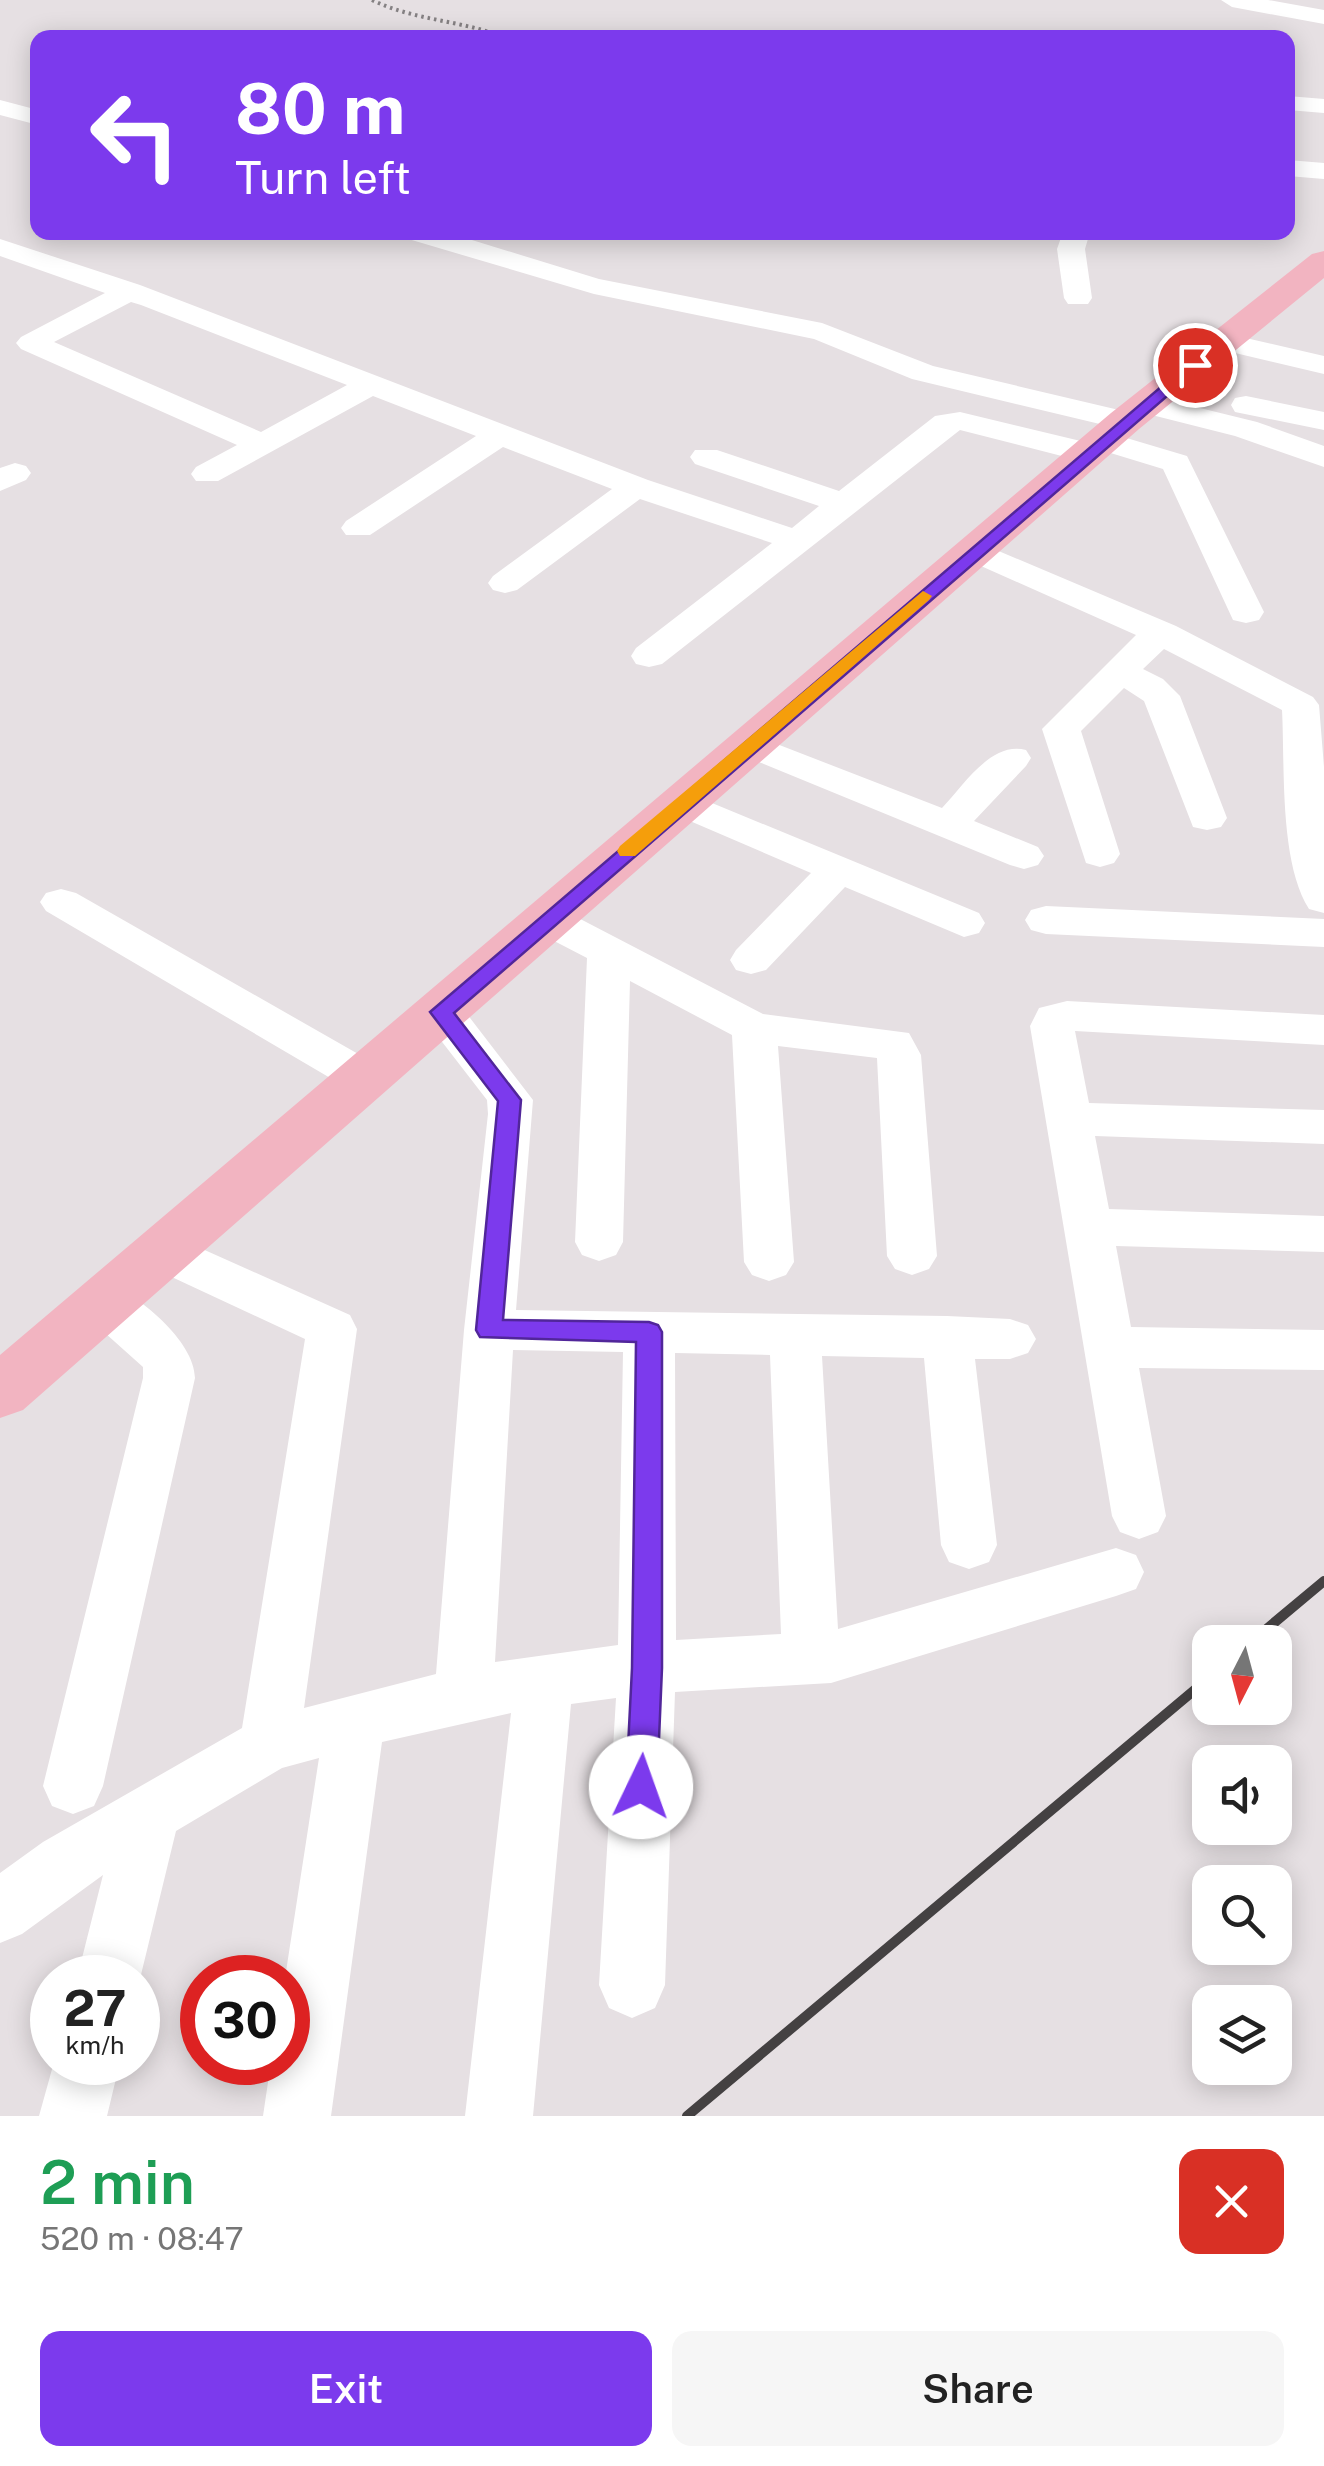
<!DOCTYPE html>
<html lang="en">
<head>
<meta charset="utf-8">
<style>
  :root { --surface:#fff; --page:#f6f6f6; --text:#222; --muted:#767676; --accent:#7c3aed }
  body { margin:0; font-family:"Public Sans",sans-serif; background:var(--page); color:var(--text); height:100vh; display:flex; flex-direction:column; font-size:38px; white-space:nowrap }
  * { box-sizing:border-box; margin:0 }
  p { font-size:32px; color:var(--muted) }
  .icon { flex:none; width:55px; height:55px; fill:none; stroke:currentColor; stroke-width:2; stroke-linecap:round; stroke-linejoin:round }
  .map { position:relative; height:2116px; overflow:hidden }
  .side { display:flex; flex-direction:column; background:var(--surface); flex:1 }
  .side>* { flex:none }
  .banner { position:absolute; left:30px; top:30px; width:1265px; height:210px; border-radius:20px; box-shadow:0 5px 25px #0003; background:#7c3aed; color:#fff; overflow:hidden }
  .needle { width:65px; rotate:186deg }
  .buttons { position:absolute; left:1192px; top:1625px; display:grid; gap:20px }
  .buttons a { display:grid; place-items:center; width:100px; height:100px; border-radius:20px; background:var(--surface); box-shadow:0 5px 25px #0003; font-size:50px }
  .speed { position:absolute; left:30px; top:1955px; display:flex; gap:20px; font-size:50px; font-weight:700; text-align:center }
  .speed>* { display:grid; place-content:center; width:130px; height:130px; border-radius:50%; background:var(--surface); box-shadow:0 5px 25px #0003; line-height:1 }
  .speed small { font-size:25px; font-weight:400 }
  .speed .limit { border:15px solid #d22; background:#fff; color:#111 }
  .pin { position:absolute; display:grid; place-items:center; width:85px; height:85px; color:#fff; margin:-42px; border:5px solid #fff; border-radius:50%; box-shadow:0 2px 10px #0007 }
  .me { position:absolute; width:110px; margin:-55px; rotate:3deg; stroke-linejoin:round; filter:drop-shadow(0 0 8px #0008) }
  .turn { display:flex; align-items:center; gap:35px; height:210px; padding:0 40px; font-size:45px }
  .turn .icon { width:130px; height:130px; stroke-width:2.5 }
  .turn b { display:block; font-size:70px; line-height:85px }
  .round { display:grid; place-items:center; flex:none; width:105px; height:105px; border-radius:20px; background:var(--page) }
  .summary { display:flex; align-items:center; justify-content:space-between; height:170px; padding:0 40px }
  h1 { font-size:60px; font-weight:600; line-height:75px; color:#1e9e55 }
  .cta { display:flex; gap:20px; margin-top:auto; padding:20px 40px }
  .cta a { flex:1; height:115px; border-radius:20px; background:var(--accent); color:#fff; font-size:40px; font-weight:600; line-height:115px; text-align:center }
  .cta a+a { background:var(--page); color:var(--text) }
  .map>svg:first-child { display:block }
</style>
</head>
<body>
<div class="map">
<svg width="1324" height="2116" viewBox="0 0 1324 2116">
  <rect width="100%" height="100%" fill="#e6e0e3"/>
  <g fill="none" stroke-linecap="round" stroke-linejoin="round">
    <path stroke="#858183" stroke-width="4" stroke-dasharray="2.5 4" stroke-linecap="butt" d="M 372,0 C 415,21 462,20 506,38"/>
    <path fill="#fff" fill-rule="evenodd" d="M 1221,0 L 1268,0 L 1324,10 L 1324,24 L 1232,7 Z
      M 1288,96 L 1324,99 L 1324,113 L 1288,110 Z
      M 0,100 L 38,110 L 38,125 L 0,115 Z
      M 1288,160 L 1324,163 L 1324,179 L 1288,176 Z
      M 402,232 L 446,232 L 599,279 L 822,323 L 933,366 L 1136,414 L 1141,421 L 1136,428 L 1125,430 L 912,379 L 814,339 L 594,294 L 405,238 Z
      M 1063,232 L 1090,232 L 1085,249 L 1092,298 L 1088,304 L 1068,304 L 1064,298 L 1057,249 Z
      M 0,239 L 140,285 L 648,480 L 792,528 L 819,506 L 695,464 L 690,457 L 695,450 L 717,450 L 839,491 L 935,416 L 960,412 L 1089,443 L 1092,434 L 1103,431 L 1187,456 L 1264,612 L 1259,620 L 1246,623 L 1233,620 L 1163,469 L 1104,451 L 1100,460 L 1089,463 L 960,430 L 662,664 L 649,667 L 636,664 L 631,656 L 636,648 L 772,543 L 640,499 L 517,590 L 505,593 L 493,590 L 488,583 L 493,576 L 612,489 L 503,447 L 370,535 L 346,535 L 341,528 L 346,521 L 476,436 L 373,396 L 218,481 L 196,481 L 191,474 L 196,467 L 237,445 L 21,349 L 16,343 L 21,337 L 105,293 L 0,256 ZM 131,302 L 141,305 L 347,385 L 261,432 L 54,342 Z
      M 1224,333 L 1324,356 L 1324,374 L 1214,348 L 1209,342 L 1214,336 Z
      M 1147,395 L 1257,422 L 1324,446 L 1324,467 L 1235,436 L 1136,411 L 1132,404 L 1136,397 Z
      M 1246,396 L 1324,412 L 1324,430 L 1235,412 L 1231,405 L 1235,398 Z
      M 15,463 L 26,466 L 31,473 L 26,480 L 0,491 L 0,468 Z
      M 975,541 L 1176,626 L 1313,697 L 1319,705 L 1324,767 L 1324,913 L 1309,909 C 1279,862 1285,766 1282,710 L 1164,649 L 1143,669 L 1163,679 L 1180,696 L 1227,818 L 1221,827 L 1207,830 L 1193,827 L 1144,701 L 1124,688 L 1081,731 L 1120,854 L 1114,863 L 1100,867 L 1086,863 L 1042,729 L 1136,635 L 963,558 L 958,551 L 963,544 Z
      M 751,734 L 942,808 C 964,785 991,741 1026,750 L 1031,758 L 1026,766 L 974,821 L 1038,847 L 1044,856 L 1038,865 L 1024,869 L 1010,865 L 737,753 L 732,745 L 737,737 Z
      M 683,791 L 979,913 L 985,923 L 979,933 L 964,937 L 845,887 L 766,970 L 751,974 L 736,970 L 730,960 L 736,950 L 811,873 L 669,812 L 663,803 L 669,794 Z
      M 61,889 L 76,893 L 381,1067 L 388,1078 L 381,1089 L 365,1094 L 349,1089 L 46,911 L 40,902 L 46,893 Z
      M 548,906 L 563,910 L 763,1014 L 909,1033 L 921,1055 L 937,1256 L 929,1269 L 912,1275 L 895,1269 L 887,1256 L 877,1058 L 778,1046 L 794,1262 L 786,1275 L 769,1281 L 752,1275 L 744,1262 L 732,1035 L 630,981 L 623,1242 L 616,1255 L 599,1261 L 582,1255 L 575,1242 L 587,958 L 533,930 L 527,920 L 533,910 Z
      M 1046,906 L 1324,919 L 1324,947 L 1046,934 L 1031,930 L 1025,920 L 1031,910 Z
      M 441,997 L 457,1001 L 533,1100 L 516,1310 L 947,1316 L 1010,1319 L 1028,1325 L 1036,1339 L 1028,1353 L 1010,1359 L 975,1359 L 997,1545 L 989,1562 L 969,1569 L 949,1562 L 941,1545 L 924,1358 L 822,1356 L 838,1629 L 1116,1548 L 1136,1555 L 1144,1572 L 1136,1589 L 1116,1596 L 831,1683 L 675,1692 L 665,1985 L 655,2008 L 632,2018 L 609,2008 L 599,1985 L 616,1698 L 571,1704 L 533,2116 L 465,2116 L 511,1713 L 382,1742 L 331,2116 L 263,2116 L 271,2062 L 288,2062 L 285,1978 L 319,1758 L 282,1768 L 176,1831 L 138,1987 L 138,1978 L 77,1978 L 103,1875 L 22,1934 L 0,1943 L 0,1873 L 43,1842 L 242,1728 L 305,1339 L 146,1265 L 138,1252 L 146,1239 L 163,1233 L 180,1239 L 350,1315 L 357,1329 L 304,1708 L 436,1674 L 464,1330 L 488,1114 L 487,1100 L 419,1012 L 425,1001 ZM 513,1350 L 623,1352 L 618,1645 L 495,1662 ZM 675,1353 L 770,1355 L 781,1634 L 676,1640 Z
      M 1067,1001 L 1324,1015 L 1324,1045 L 1075,1031 L 1089,1103 L 1324,1110 L 1324,1144 L 1095,1136 L 1109,1209 L 1324,1216 L 1324,1252 L 1116,1246 L 1131,1327 L 1324,1330 L 1324,1370 L 1139,1368 L 1166,1516 L 1158,1532 L 1139,1539 L 1120,1532 L 1112,1516 L 1030,1026 L 1039,1008 Z
      M 104,1282 C 137,1293 195,1341 195,1378 L 103,1786 L 94,1806 L 73,1814 L 52,1806 L 43,1786 L 143,1378 L 143,1367 L 86,1316 L 79,1302 L 86,1288 Z
      M 54,2062 L 120,2062 L 107,2116 L 39,2116 Z"/>
    <path fill="#f2b4c1" fill-rule="evenodd" d="M 1324,251 L 1324,278 L 1139,429 L 23,1410 L 0,1418 L 0,1355 L 1111,413 L 1312,254 Z"/>
    <path stroke="#444142" stroke-width="10" d="M 1251,1642 L 1324,1581
      M 687,2116 L 1210,1677"/>
  </g>
  <path fill="#7c3aed" stroke="#51269a" stroke-width="2.5" d="M 1190,362 L 1203,365 L 454,1013 L 521,1100 L 503,1320 L 649,1322 L 658,1325 L 662,1332 L 662,1668 L 657,1787 L 652,1797 L 641,1801 L 630,1797 L 626,1787 L 632,1668 L 636,1342 L 480,1337 L 476,1330 L 498,1101 L 430,1012 Z"/>
  <path fill="#f59e0b" d="M 923,591 L 932,596 L 929,600 L 635,856 L 620,856 L 617,851 L 620,846 Z"/>
</svg>
<div class="buttons">
<a><svg class="needle" viewBox="-14 -14 28 28"><path d="M0-13l5 13h-10z" fill="#e53935"/><path d="M0 13l5-13h-10z" fill="#767676"/></svg></a>
<a><svg class="icon" aria-label="sound" viewBox="0 0 24 24"><path d="M4 9h4l5-4v14l-5-4H4zM17 9q2 3 0 6"/></svg></a>
<a><svg class="icon" aria-label="search" viewBox="0 0 24 24"><circle cx="10" cy="10" r="6"/><path d="M15 15l6 6"/></svg></a>
<a><svg class="icon" aria-label="layers" viewBox="0 0 24 24"><path d="M12 4l9 5-9 5-9-5zM3 14l9 5 9-5"/></svg></a>
</div>
<div class="speed"><div>27<small>km/h</small></div><div class="limit">30</div></div>
<div class="pin" style="left:1195px;top:365px;background:#d93025"><svg class="icon" aria-label="arrive" viewBox="0 0 24 24"><path d="M6 21V4h12l-3 4 3 4H6"/></svg></div>
<svg class="me" style="left:641px;top:1787px" viewBox="-20 -20 40 40"><circle r="19" fill="#fff"/><path d="M0-13L10 11 0 6-10 11z" fill="#7c3aed"/></svg>
<div class="banner">
<div class="turn"><svg class="icon" aria-label="left" viewBox="0 0 24 24"><path d="M17 20v-9H6M10 6l-5 5 5 5"/></svg><div><b>80 m</b>Turn left</div></div>
</div>
</div>
<section class="side">
<div class="summary"><div><h1>2 min</h1><p>520 m · 08:47</p></div><a class="round" style="background:#d93025;color:#fff"><svg class="icon" aria-label="close" viewBox="0 0 24 24"><path d="M6 6l12 12M18 6L6 18"/></svg></a></div>
<div class="cta"><a>Exit</a><a>Share</a></div>
</section>
</body>
</html>
